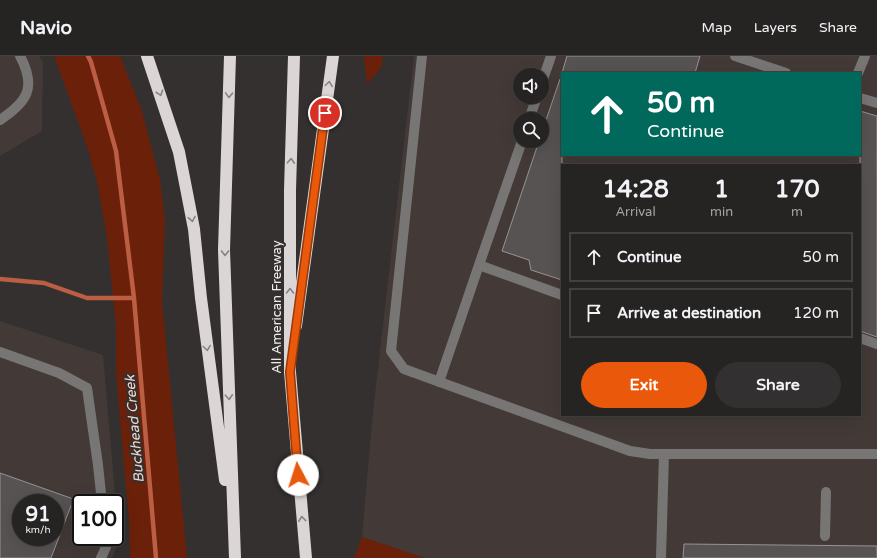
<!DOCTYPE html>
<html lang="en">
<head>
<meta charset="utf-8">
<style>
  :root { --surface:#262423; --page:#323030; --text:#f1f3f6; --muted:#a4a4a6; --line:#424141; --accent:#ea580c }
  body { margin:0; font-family:"Varela Round",sans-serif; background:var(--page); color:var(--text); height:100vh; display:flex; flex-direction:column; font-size:15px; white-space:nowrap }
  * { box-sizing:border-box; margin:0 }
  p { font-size:13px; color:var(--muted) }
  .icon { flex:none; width:22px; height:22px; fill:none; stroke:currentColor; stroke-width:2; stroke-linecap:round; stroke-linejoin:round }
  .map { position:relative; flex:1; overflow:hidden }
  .sheet { position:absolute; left:561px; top:108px; width:300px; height:252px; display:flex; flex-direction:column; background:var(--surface); border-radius:0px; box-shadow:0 4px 16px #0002,0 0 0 1px var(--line) }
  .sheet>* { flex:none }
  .hud { position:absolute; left:561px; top:16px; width:300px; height:84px; border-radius:0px; box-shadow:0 4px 16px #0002,0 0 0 1px var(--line); background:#00695c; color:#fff; overflow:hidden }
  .controls { position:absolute; left:513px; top:12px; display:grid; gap:8px }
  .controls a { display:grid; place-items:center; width:36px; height:36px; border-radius:50%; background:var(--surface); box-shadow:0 4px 16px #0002,0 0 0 1px var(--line); font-size:20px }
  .speed { position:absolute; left:12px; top:438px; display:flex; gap:8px; font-size:20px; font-weight:700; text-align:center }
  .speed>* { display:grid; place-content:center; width:52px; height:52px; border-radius:50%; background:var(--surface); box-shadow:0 4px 16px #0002,0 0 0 1px var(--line); line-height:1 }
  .speed small { font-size:10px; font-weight:400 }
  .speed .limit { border:2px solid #111; border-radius:6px; background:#fff; color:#111 }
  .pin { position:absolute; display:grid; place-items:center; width:34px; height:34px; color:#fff; margin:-17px; border:2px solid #fff; border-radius:50%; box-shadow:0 1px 4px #0007 }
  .me { position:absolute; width:44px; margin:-22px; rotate:355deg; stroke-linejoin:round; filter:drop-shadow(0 0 3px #0008) }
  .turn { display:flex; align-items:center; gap:14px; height:84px; padding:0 20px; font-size:18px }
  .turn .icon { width:52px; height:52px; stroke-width:2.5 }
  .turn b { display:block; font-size:28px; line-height:34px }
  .eta { display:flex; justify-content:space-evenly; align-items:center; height:68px; text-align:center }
  .eta b { font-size:24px; font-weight:800; line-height:28px }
  .button { display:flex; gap:8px; margin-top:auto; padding:8px 20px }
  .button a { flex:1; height:46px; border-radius:24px; background:var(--accent); color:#fff; font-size:16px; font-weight:800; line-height:46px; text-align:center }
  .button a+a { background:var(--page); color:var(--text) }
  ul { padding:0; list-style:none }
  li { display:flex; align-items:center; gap:12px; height:50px; margin:0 8px 6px; padding:0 12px; border:2px solid var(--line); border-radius:0px }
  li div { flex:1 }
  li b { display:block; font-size:15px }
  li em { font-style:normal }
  header { display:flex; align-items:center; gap:24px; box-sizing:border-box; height:56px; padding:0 20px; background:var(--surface); border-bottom:1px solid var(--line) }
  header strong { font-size:19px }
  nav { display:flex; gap:22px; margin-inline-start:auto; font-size:14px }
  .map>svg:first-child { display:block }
</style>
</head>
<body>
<header>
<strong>Navio</strong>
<nav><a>Map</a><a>Layers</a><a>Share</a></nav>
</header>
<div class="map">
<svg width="877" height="502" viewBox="0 0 877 502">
  <rect width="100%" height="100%" fill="#33302f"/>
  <path fill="#433a37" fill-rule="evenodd" d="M 0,0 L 39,0 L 43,6 L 42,75 L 0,100 Z
    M 414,0 L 877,0 L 877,502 L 425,502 L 362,481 L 373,356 ZM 562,17 L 860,17 L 860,99 L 562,99 ZM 520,19 L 542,19 L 542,41 L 520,41 ZM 520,63 L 542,63 L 542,85 L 520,85 ZM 562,109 L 860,109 L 860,359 L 562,359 Z
    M 0,265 L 103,299 L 119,485 L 112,502 L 0,502 ZM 21,447 L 55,447 L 55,481 L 21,481 ZM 81,447 L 115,447 L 115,481 L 81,481 Z"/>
  <path fill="#6b2109" d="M 54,0 L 120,0 L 142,55 L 160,124 L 165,164 L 162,245 L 187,502 L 130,502 L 129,465 L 116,316 L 116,271 L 107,182 L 98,130 L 88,93 Z
    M 364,0 L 383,0 L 381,12 L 367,28 Z
    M 362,481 L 425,502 L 354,502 Z"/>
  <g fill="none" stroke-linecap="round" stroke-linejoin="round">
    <path stroke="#bb5e43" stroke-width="4.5" d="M 88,0 L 91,6 L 116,95 L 134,242 L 156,502
      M 0,223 L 44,227 L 87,242 L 134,242"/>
  </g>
  <path fill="#575352" stroke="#979392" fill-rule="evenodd" d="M 567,0 L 700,0 L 695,17 L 562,17 Z
    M 560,23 L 562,23 L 562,224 L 531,214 L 529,204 L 502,195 L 539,85 L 542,85 L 542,76 Z
    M 860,55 L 877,60 L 877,281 L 860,275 Z
    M 0,417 L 79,445 L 78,447 L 72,447 L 51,502 L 0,502 ZM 21,447 L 55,447 L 55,481 L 21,481 Z
    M 684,488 L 877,490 L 877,502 L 683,502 Z"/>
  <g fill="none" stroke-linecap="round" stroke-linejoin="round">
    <path stroke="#787675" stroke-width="10" d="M 422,0 L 391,295 L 404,313 L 630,395 L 650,398 L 877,398
      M 735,0 L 786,17
      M 858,17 L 865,0
      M 542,26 L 551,0
      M 860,42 L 877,47
      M 529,63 L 537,41
      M 0,64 C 27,46 37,32 20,0
      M 522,85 L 479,209 L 562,239
      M 860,282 L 877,288
      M 0,296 L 59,317 L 87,332 L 98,409 L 102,447
      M 439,326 L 479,209
      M 825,480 L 826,436
      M 101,502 L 106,491 L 105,481
      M 661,502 L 664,398"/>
    <path stroke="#dbd6d5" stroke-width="12" d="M 147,0 L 179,96 L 194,173 L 201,242 L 225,424
      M 230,0 L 224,194 L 235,502
      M 294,0 L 290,134 L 290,316 L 306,502
      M 296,270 L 333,0"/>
  </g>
  <defs><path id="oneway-chevron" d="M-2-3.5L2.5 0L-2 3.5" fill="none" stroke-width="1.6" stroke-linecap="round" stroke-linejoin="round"/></defs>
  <g stroke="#878382">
    <use href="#oneway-chevron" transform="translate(329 28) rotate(-82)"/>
    <use href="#oneway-chevron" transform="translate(160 37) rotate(71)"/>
    <use href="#oneway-chevron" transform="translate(229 39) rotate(92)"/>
    <use href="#oneway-chevron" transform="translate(291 105) rotate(-87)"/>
    <use href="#oneway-chevron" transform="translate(192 163) rotate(79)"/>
    <use href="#oneway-chevron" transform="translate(225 197) rotate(90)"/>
    <use href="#oneway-chevron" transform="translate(290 235) rotate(-90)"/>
    <use href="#oneway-chevron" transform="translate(207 292) rotate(82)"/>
    <use href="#oneway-chevron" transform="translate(229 341) rotate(87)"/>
    <use href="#oneway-chevron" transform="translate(302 463) rotate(-96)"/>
  </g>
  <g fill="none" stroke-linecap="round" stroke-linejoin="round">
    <defs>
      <path id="route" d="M 298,419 L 290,316 L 325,57"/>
    </defs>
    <use href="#route" stroke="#983908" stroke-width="10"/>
    <use href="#route" stroke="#ea580c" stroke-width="7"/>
  </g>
  <g text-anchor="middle" stroke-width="4" stroke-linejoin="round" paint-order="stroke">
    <g font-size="13" fill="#eeeceb" stroke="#33302f">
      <text transform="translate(276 251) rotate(-90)" y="5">All American Freeway</text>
    </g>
    <g font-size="14" font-style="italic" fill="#f1d6cf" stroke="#33302f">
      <text transform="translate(134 373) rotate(-95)" y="5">Buckhead Creek</text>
    </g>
  </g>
</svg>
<div class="controls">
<a><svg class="icon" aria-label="sound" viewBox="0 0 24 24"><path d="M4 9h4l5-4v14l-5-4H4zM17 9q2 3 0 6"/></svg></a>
<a><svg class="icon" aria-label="search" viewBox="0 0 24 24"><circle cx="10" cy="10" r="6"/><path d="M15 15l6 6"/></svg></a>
</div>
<div class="speed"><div>91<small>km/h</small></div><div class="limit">100</div></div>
<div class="pin" style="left:325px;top:57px;background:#d93025"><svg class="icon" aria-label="arrive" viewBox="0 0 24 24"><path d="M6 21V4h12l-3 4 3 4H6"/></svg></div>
<svg class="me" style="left:298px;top:419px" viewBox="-20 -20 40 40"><circle r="19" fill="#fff"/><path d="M0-13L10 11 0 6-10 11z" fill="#ea580c"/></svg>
<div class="hud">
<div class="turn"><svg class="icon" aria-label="ahead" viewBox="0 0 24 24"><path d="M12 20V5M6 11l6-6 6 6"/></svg><div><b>50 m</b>Continue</div></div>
</div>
<section class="sheet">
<div class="eta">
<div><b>14:28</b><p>Arrival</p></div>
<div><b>1</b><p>min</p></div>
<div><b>170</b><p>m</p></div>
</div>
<ul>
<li><svg class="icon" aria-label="ahead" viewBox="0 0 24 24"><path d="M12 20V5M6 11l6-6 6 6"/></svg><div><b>Continue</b></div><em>50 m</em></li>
<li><svg class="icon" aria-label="arrive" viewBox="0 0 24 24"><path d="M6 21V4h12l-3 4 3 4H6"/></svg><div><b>Arrive at destination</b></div><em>120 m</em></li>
</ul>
<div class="button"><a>Exit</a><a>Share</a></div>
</section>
</div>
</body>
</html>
